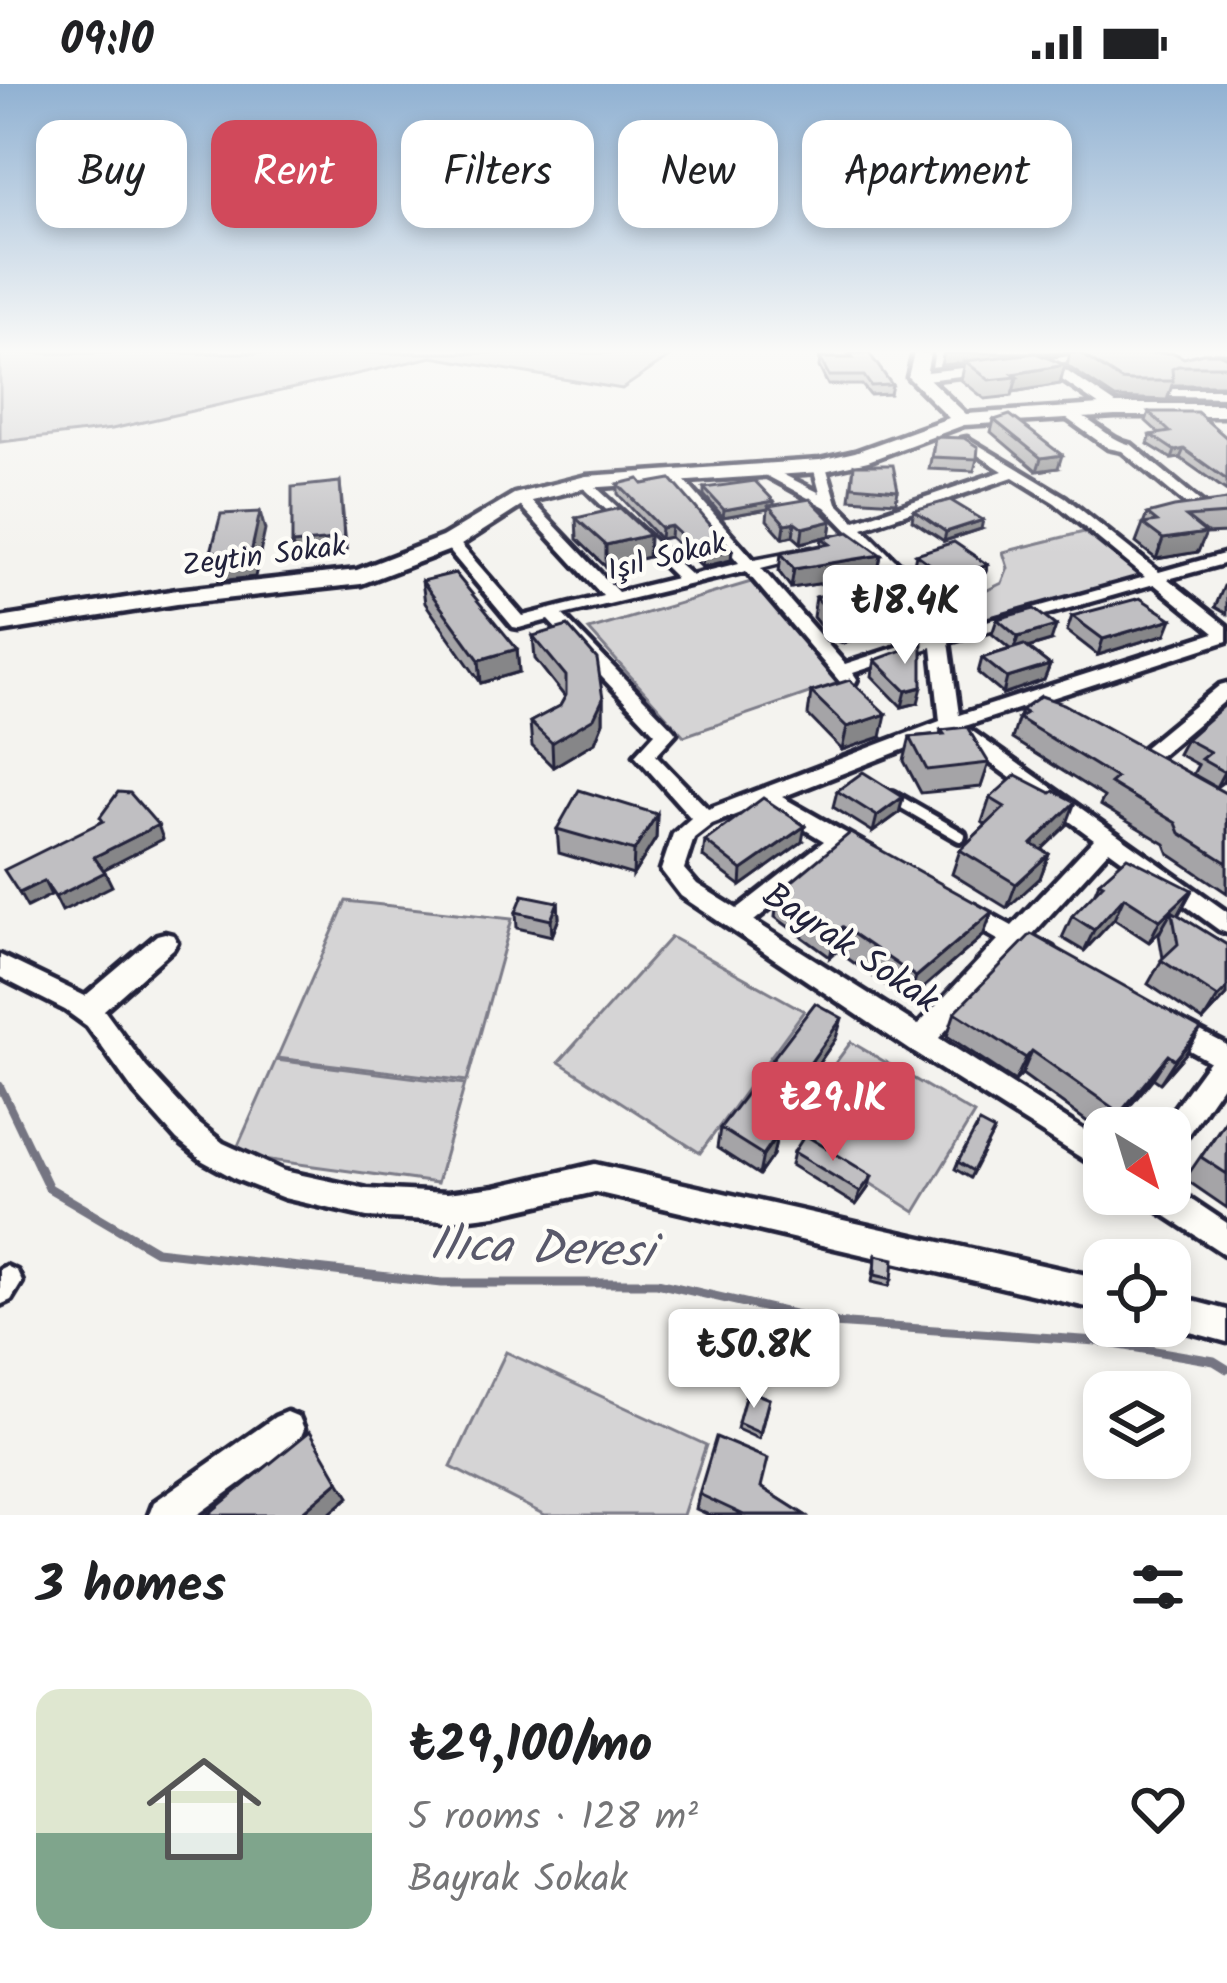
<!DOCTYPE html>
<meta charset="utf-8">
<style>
:root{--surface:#fff;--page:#f6f6f6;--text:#202124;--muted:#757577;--line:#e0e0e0;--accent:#d1495b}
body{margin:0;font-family:Kalam,sans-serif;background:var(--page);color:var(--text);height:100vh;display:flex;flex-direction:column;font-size:45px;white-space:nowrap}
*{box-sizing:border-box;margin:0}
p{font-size:39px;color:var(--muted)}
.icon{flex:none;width:66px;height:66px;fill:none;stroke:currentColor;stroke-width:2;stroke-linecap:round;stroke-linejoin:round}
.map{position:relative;height:1431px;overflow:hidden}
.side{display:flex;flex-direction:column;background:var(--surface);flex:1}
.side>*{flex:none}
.guide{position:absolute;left:36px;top:36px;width:1155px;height:108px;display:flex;gap:24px}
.needle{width:78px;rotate:142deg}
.tools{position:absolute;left:1083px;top:1023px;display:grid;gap:24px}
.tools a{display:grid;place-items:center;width:108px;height:108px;border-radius:24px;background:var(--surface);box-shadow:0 6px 18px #0003;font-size:60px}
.price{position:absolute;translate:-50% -102px;padding:0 27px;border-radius:12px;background:#fff;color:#222;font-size:39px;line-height:78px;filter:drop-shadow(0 3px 6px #0008)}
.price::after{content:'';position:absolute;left:50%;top:72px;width:36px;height:27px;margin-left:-18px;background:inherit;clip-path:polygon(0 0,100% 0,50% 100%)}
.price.active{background:var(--accent);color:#fff}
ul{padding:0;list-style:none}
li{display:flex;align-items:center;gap:36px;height:300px;padding:0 36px}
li+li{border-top:3px solid var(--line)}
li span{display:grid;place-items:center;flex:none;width:336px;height:240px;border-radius:24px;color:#555}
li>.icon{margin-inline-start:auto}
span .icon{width:144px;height:144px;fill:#fffc;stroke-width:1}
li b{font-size:51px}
h2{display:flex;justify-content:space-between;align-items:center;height:144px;padding:0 36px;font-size:51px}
.pill{padding:0 42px;border-radius:24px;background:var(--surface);box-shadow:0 6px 18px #0003;font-size:42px;line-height:108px}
.pill.active{background:var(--accent);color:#fff}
.status{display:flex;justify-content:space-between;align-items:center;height:84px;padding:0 60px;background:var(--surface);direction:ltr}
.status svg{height:33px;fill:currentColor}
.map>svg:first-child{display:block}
</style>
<div class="status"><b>09:10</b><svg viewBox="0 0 49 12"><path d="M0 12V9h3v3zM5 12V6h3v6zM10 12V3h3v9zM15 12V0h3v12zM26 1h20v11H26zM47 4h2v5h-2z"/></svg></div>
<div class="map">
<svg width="1227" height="1431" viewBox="0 0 1227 1431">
<rect width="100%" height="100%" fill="#f4f3ef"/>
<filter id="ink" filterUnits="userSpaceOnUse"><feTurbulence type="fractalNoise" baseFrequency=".00833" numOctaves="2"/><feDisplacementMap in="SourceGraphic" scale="24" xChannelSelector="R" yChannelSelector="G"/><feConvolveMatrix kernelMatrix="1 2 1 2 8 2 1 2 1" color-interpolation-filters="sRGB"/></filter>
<g filter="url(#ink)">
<g fill="#d5d4d5" stroke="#7c7b88" stroke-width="3">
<path d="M0,269H675L622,305L432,273L112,345L0,358Z"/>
<path d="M1084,448L1145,495L976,541L955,522L1002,499L1008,484L1003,468Z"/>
<path d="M751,498L838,599L684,652L589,546Z"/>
<path d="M346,817L512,835L467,997L277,974Z"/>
<path d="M671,853L804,927L700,1069L559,978Z"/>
<path d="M851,958L974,1030L915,1128L786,1045Z"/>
<path d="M276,976L465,1000L437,1099L234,1071Z"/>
<path d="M506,1268L706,1361L683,1431H545L451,1383Z"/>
</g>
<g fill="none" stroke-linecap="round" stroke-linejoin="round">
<path stroke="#757582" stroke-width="8" d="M0,1002L40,1086"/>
<path stroke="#757582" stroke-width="9" d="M39,1083L49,1104L156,1167L442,1199H657L833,1239L1097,1257L1214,1277L1227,1285"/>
<defs>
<path id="lane" d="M892,713L960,752"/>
<g id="street">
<path d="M1087,269H1121L1044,281L1059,282L1120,323V329H1110L1052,289L1037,288L1038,282L1027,284L1021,280Z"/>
<path d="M990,281L996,285L994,288L917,297L911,293L917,289Z"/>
<path d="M1173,305H1227V313L1169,312V306Z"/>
<path d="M1066,328C1090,330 1107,356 1132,361L1207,423L1227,421V429L1199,431L1122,367L1108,364L1066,334Z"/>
<path d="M967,354L1065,413L1159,488L1227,469V479L1168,495L1227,542V557L965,642L1227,828V849L1219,846L1109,766L1031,852L1053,864L1056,871L1053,878L1044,881L1017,867L939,954L1104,1059V1088L910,966L681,812L661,786L673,750L691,734L635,671L655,649L548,536L519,544L513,543L442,458L450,453L456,455L523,532L603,512L516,417V411H526L618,508L676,494L581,401L579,398L586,394L691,491L739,479L665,391L677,388L754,476L812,465V471L761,484L845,580L931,552L922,523L825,423L760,388L772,385L820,409L813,382L825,379L837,419L855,437L1003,387L962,361V355ZM1013,393L1055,419L1145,493L947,548L936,517L863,444ZM746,487L841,599H855L857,595L853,589L932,563L940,637L708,725L656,671L676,649L673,645L563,531ZM1154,500L1214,549L959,631L949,558ZM948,648L1094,755L1012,842L974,821H958L954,827L958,833L998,856L918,941L754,837L841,767L866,779L874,777L877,771L874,765L782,713ZM763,720L824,757L737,825L697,800L684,785L694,754L712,740Z"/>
<path d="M1227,599V615L1150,680H1136L1133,675L1136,670L1220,601Z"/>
<path d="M165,849L173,851L177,858L173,865L104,926L146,983L197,1038L223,1059L284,1087L367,1105L447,1109L495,1103L595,1080L1104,1195V1227L595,1108L495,1131L447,1137L367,1133L284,1114L236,1095L203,1077L177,1056L135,1009L87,942L65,926L0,893V871L85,912L157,851Z"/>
<path d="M1170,931L1227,961V994L1180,1062L1170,1066V1044H1160L1209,977L1161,950L1157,942L1161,934Z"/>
<path d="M1170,1101L1227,1139V1172L1148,1120L1143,1110H1170Z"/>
<path d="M6,1182L17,1187L22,1198L11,1216L0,1221V1185Z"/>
<path d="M1170,1211L1227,1226V1258L1168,1242Z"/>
<path d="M287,1328L299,1333L304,1345L299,1357L197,1431H149L154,1418L275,1333Z"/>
</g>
<path id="secondary" d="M914,269H930L926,292L966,330L1115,320H1227V332H1115L964,341L868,377L820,388L586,404L528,418L458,463L361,500L177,520L0,548V534L177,506L357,486L442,453L514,410L586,392L820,376L855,368L949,334L908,293Z"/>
</defs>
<use href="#lane" stroke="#22223b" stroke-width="20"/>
<use href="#street" stroke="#22223b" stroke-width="9"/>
<use href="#secondary" stroke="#22223b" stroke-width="9"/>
<use href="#lane" stroke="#fdfcf7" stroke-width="10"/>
<use href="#street" fill="#fdfcf7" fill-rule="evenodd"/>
<use href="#secondary" fill="#fdfcf7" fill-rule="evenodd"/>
</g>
<g fill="#a5a4a7" stroke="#22223b" stroke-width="3">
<path d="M849,269L892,301L890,310L870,311L862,301H828L819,283L820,274H848Z"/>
<path d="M944,269H1070L1042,272L1060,300L1013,308L1012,312L985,315L961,296L965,279L941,281Z"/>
<path d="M1070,269H1174L1184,274L1203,269H1227V301H1172L1167,316L1115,314L1067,282Z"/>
<path d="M1149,328L1227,354V407L1180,374L1172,375L1148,360L1151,351L1160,350L1146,337Z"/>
<path d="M994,336L1058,384L1037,387L991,348Z"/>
<path d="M935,353L977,375L974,387L929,385Z"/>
<path d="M854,381L898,406L896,418L850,415Z"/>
<path d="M618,400H643L732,466L731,476L702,483L670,453L660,455L618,410Z"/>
<path d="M704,404L774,421L832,437L830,452L801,459L793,452L783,454L767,436L768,425L723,433L704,411Z"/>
<path d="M1227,416V449L1205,450L1198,468L1156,475L1136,459L1147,430Z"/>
<path d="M914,426L981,445L944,457L912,436Z"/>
<path d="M576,434L649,451L648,473L606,483L577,455Z"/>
<path d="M822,454L881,471L877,491L791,504L779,488L781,469L821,461Z"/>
<path d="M916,470L988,481L985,490L947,503L914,480Z"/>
<path d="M422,497L517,565L519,588L481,599L425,519Z"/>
<path d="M1224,502H1227V530L1215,523Z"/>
<path d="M816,513L919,518L915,537L843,559L831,555L813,533Z"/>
<path d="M1072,532L1166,550L1098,571L1067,547Z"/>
<path d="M997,535L1051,557L1028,564L1050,581L1044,596L1003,610L978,589L982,574L1010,565L992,550Z"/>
<path d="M533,552L603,615V638L595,658L553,683L532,662L530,638L560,622L565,613L535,575Z"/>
<path d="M875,576L918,619L902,623L872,592Z"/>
<path d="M811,608L881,653L842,666L808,631Z"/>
<path d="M1227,619V700L1223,698L1216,703L1193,690L1198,681L1178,670L1186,655Z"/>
<path d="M1021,626L1227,710V809L1169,770L1165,760L1100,721L1104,713L1012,655Z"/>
<path d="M941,646L989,679L981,703L921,709L904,677L910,653L940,650Z"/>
<path d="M837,707L903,713L899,729L873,748L833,723Z"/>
<path d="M990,714L1066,742L1042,765L1049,770L1040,794L1007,824L952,790L960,766L986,741L982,738Z"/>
<path d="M657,730L656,754L633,791L559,769L557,745Z"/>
<path d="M705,757L802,758L741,802L703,773Z"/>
<path d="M1099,798L1192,806L1178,831L1227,861V911L1203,937L1148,900L1163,874L1159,851L1161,846L1149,858L1114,835L1084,867L1062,854L1072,832L1094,810Z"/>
<path d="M778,809L992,828L983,852L908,917L837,867L830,873L775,833Z"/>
<path d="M558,818L559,834L552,852L517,844L516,828Z"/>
<path d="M955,928L1186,969L1160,999L1153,994L1112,1044H1104V1050L1022,990L1015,997L947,952Z"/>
<path d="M836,954L772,1048L777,1051L773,1071L759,1091L717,1064L720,1044Z"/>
<path d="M1227,1034V1124L1185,1095Z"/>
<path d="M994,1047L970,1094L955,1085L958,1078Z"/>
<path d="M794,1068L868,1104L856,1121L791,1081Z"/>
<path d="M876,1171L892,1195L889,1202L872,1198Z"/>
<path d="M747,1306L769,1315L759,1355L737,1345Z"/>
<path d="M761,1403L805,1431H709L696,1425L699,1410Z"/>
</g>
<g fill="#868688" stroke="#22223b" stroke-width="3">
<path d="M944,269H1070L941,281Z"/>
<path d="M1065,281L1060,300L1013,308L1017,293L1013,290Z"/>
<path d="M1184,365L1180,374L1172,375L1175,367Z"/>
<path d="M1062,371L1058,384L1037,387L1041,374Z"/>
<path d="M340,398L347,472L296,478L292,460Z"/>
<path d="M774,417V424L769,422L768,425L723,433L724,426Z"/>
<path d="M260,428L265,446L255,493L219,497L214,478Z"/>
<path d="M983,436L981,445L944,457L946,448Z"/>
<path d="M832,437L830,452L801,459L803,444Z"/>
<path d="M795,438L793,452L783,454L785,440Z"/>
<path d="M671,442L670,453L660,455L661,444Z"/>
<path d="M1206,449L1198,468L1156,475L1163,455Z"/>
<path d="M649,451L648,473L606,483V461Z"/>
<path d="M732,466L731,476L702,483L703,472Z"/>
<path d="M881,471L877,491L791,504L794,485Z"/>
<path d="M988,481L985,490L947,503L949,494Z"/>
<path d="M919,518L915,537L843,559L847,540Z"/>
<path d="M1172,535L1166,550L1098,571L1103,555Z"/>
<path d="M1056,542L1051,557L1013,568L1018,553Z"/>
<path d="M517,565L519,588L481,599L479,576Z"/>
<path d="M1050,581L1044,596L1003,610L1007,594Z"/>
<path d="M922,603L918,619L902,623L906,607Z"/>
<path d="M603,615V638L595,658L553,683L552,659Z"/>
<path d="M886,630L881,653L842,666L847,643Z"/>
<path d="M1227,686L1223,698L1216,703L1224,688Z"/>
<path d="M903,713L899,729L873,748L877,732Z"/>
<path d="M1075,718L1066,742L1023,784L1032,760Z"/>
<path d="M657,730L656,754L633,791L634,767Z"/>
<path d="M158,741L163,755L101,787L94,773Z"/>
<path d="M805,742L802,758L741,802L742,786Z"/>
<path d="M1049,770L1040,794L1007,824L1016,800Z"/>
<path d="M105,788L112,802L62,827L55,813Z"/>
<path d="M44,797L51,811L27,823L19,809Z"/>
<path d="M1192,806L1180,828L1173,835L1172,827L1161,846L1149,858L1160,836Z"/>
<path d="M1124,813L1114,835L1084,867L1094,846Z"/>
<path d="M558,818L559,834L552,852L551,836Z"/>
<path d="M992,828L983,852L908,917L916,893Z"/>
<path d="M843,843L837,867L830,873L836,849Z"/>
<path d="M1227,904V911L1203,937L1218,913Z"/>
<path d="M842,934L836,954L770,1050L768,1045L774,1030Z"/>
<path d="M1201,945L1186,969L1160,999L1175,976Z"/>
<path d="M1032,967L1022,990L1015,997L1026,974Z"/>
<path d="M1168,971L1153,994L1111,1044L1120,1029Z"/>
<path d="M777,1051L773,1071L759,1091L763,1071Z"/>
<path d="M872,1092L868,1104L856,1121L860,1108Z"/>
<path d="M339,1397L349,1413L328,1431H299Z"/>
</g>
<g fill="#c0bfc2" stroke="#22223b" stroke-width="3">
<path d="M850,269H869L892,301L871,302L864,292H829L820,274H853Z"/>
<path d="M1036,269L1065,281L1013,290L1017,293L989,296L965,277Z"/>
<path d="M1080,269H1174L1184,274L1203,269H1218L1227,273V282H1178L1172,285L1173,297H1131L1121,296Z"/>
<path d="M1149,328H1197L1227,354V396L1184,365L1175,367L1151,351L1170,348Z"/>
<path d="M1010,331L1062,371L1041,374L994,336Z"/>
<path d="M935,353L964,354L978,363L977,375L932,373Z"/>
<path d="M854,381H893L898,406L852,402Z"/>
<path d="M639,395L643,400L671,395L732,466L703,472L671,442L661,444L618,400Z"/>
<path d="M755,397L774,417L724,426L704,404Z"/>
<path d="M340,398L344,455L292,460V403Z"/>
<path d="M810,415L832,437L803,444L795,438L785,440L769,422Z"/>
<path d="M950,416L983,436L946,448L914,426Z"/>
<path d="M1227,416V430L1186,433L1206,449L1163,455L1143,440L1157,438L1147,430L1174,423Z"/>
<path d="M620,424L649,451L606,461L576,434Z"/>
<path d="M260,428L250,474L214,478L216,468H211L221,430Z"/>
<path d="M849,448L881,471L794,485L781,469L830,460L822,454Z"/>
<path d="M954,458L988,481L949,494L916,470Z"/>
<path d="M455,489L517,565L479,576L422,497Z"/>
<path d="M888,492L919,518L847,540L835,535L816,513Z"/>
<path d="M1140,514L1172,535L1103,555L1072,532Z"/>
<path d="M1034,525L1056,542L1018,553L997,535Z"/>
<path d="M568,542L597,575L603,615L594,634L552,659L530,638L560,622L566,611V592L533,552Z"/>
<path d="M922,559V603L906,607L875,576Z"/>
<path d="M1024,561L1050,581L1007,594L982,574Z"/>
<path d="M850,596L886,630L847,643L811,608Z"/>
<path d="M1041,612L1064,620L1227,710V779L1180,749L1176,739L1110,699L1116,694L1018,634L1026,629L1021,626Z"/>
<path d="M1227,619V686L1224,688L1201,675L1210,668L1186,655Z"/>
<path d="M967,643L989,679L927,686L910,653L944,650L941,646Z"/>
<path d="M863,688L903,713L877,732L837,707Z"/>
<path d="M1016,691L1051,709L1054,707L1075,718L1032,760L1049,770L1016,800L960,766L1005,723L990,714Z"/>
<path d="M579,706L657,730L634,767L557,745Z"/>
<path d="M118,708L130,709L158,741L94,773L105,788L55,813L44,797L19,809L4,786L103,737L100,733Z"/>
<path d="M763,714L805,742L742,786L705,757Z"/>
<path d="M850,749L992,828L916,893L843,843L836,849L778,809Z"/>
<path d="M1127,773L1192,806L1160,836L1124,813L1094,846L1072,832L1103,800L1099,798Z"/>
<path d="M523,811L558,818L551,836L516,828Z"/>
<path d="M1172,827L1227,861V904L1218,913L1161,876L1178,860Z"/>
<path d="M1031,850L1201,945L1175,976L1168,971L1120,1029L1032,967L1026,974L955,928Z"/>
<path d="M815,919L842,934L774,1030L768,1045L777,1051L763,1071L720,1044Z"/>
<path d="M1227,1035V1090L1201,1073Z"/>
<path d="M979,1039L994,1047L973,1087L958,1078Z"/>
<path d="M805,1051L872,1092L860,1108L794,1068Z"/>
<path d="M876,1171L894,1175L892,1195L875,1191Z"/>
<path d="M747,1306L769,1315L760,1349L738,1339Z"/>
<path d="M310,1347L339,1397L299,1431H207Z"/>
<path d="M716,1353L768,1375L761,1403L805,1431H744L699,1410Z"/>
</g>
</g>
<linearGradient id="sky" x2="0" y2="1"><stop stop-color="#90b1d2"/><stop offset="0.57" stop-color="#fafaf8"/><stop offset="1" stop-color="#fafaf8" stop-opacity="0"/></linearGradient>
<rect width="1227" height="469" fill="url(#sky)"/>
<g text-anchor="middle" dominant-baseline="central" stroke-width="9" stroke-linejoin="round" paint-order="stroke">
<g font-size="30" fill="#22223b" stroke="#fdfcf7">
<text transform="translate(264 473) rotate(-7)">Zeytin Sokak</text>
<text transform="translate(667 474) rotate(-14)">Işıl Sokak</text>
</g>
<g font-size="36" fill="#22223b" stroke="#fdfcf7">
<text transform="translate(850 865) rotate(34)">Bayrak Sokak</text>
</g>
<g font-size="48" font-style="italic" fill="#59596b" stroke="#fdfcf7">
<text transform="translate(541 1166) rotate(2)">Ilıca Deresi</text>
</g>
</g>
</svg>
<div class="tools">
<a><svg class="needle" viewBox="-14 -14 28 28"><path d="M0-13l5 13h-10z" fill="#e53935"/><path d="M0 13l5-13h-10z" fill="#757577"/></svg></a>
<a><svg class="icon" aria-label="locate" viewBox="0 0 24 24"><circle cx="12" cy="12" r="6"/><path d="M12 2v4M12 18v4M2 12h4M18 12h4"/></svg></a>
<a><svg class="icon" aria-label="layers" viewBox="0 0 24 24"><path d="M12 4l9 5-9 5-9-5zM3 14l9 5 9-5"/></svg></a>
</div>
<b class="price" style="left:905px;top:583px">₺18.4K</b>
<b class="price active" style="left:833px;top:1080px">₺29.1K</b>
<b class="price" style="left:754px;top:1327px">₺50.8K</b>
<div class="guide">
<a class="pill">Buy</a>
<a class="pill active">Rent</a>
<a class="pill">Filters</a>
<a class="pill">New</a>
<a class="pill">Apartment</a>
</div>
</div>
<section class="side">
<h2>3 homes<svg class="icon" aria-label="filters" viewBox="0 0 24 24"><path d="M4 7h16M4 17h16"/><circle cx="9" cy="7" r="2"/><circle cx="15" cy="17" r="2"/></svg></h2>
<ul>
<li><span style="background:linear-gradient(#dfe7d0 60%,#7fa58c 0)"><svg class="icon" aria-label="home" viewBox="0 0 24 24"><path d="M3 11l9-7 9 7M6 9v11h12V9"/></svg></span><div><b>₺29,100/mo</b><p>5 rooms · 128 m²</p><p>Bayrak Sokak</p></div><svg class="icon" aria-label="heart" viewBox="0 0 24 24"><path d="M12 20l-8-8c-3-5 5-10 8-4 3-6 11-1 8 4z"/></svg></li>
</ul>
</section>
